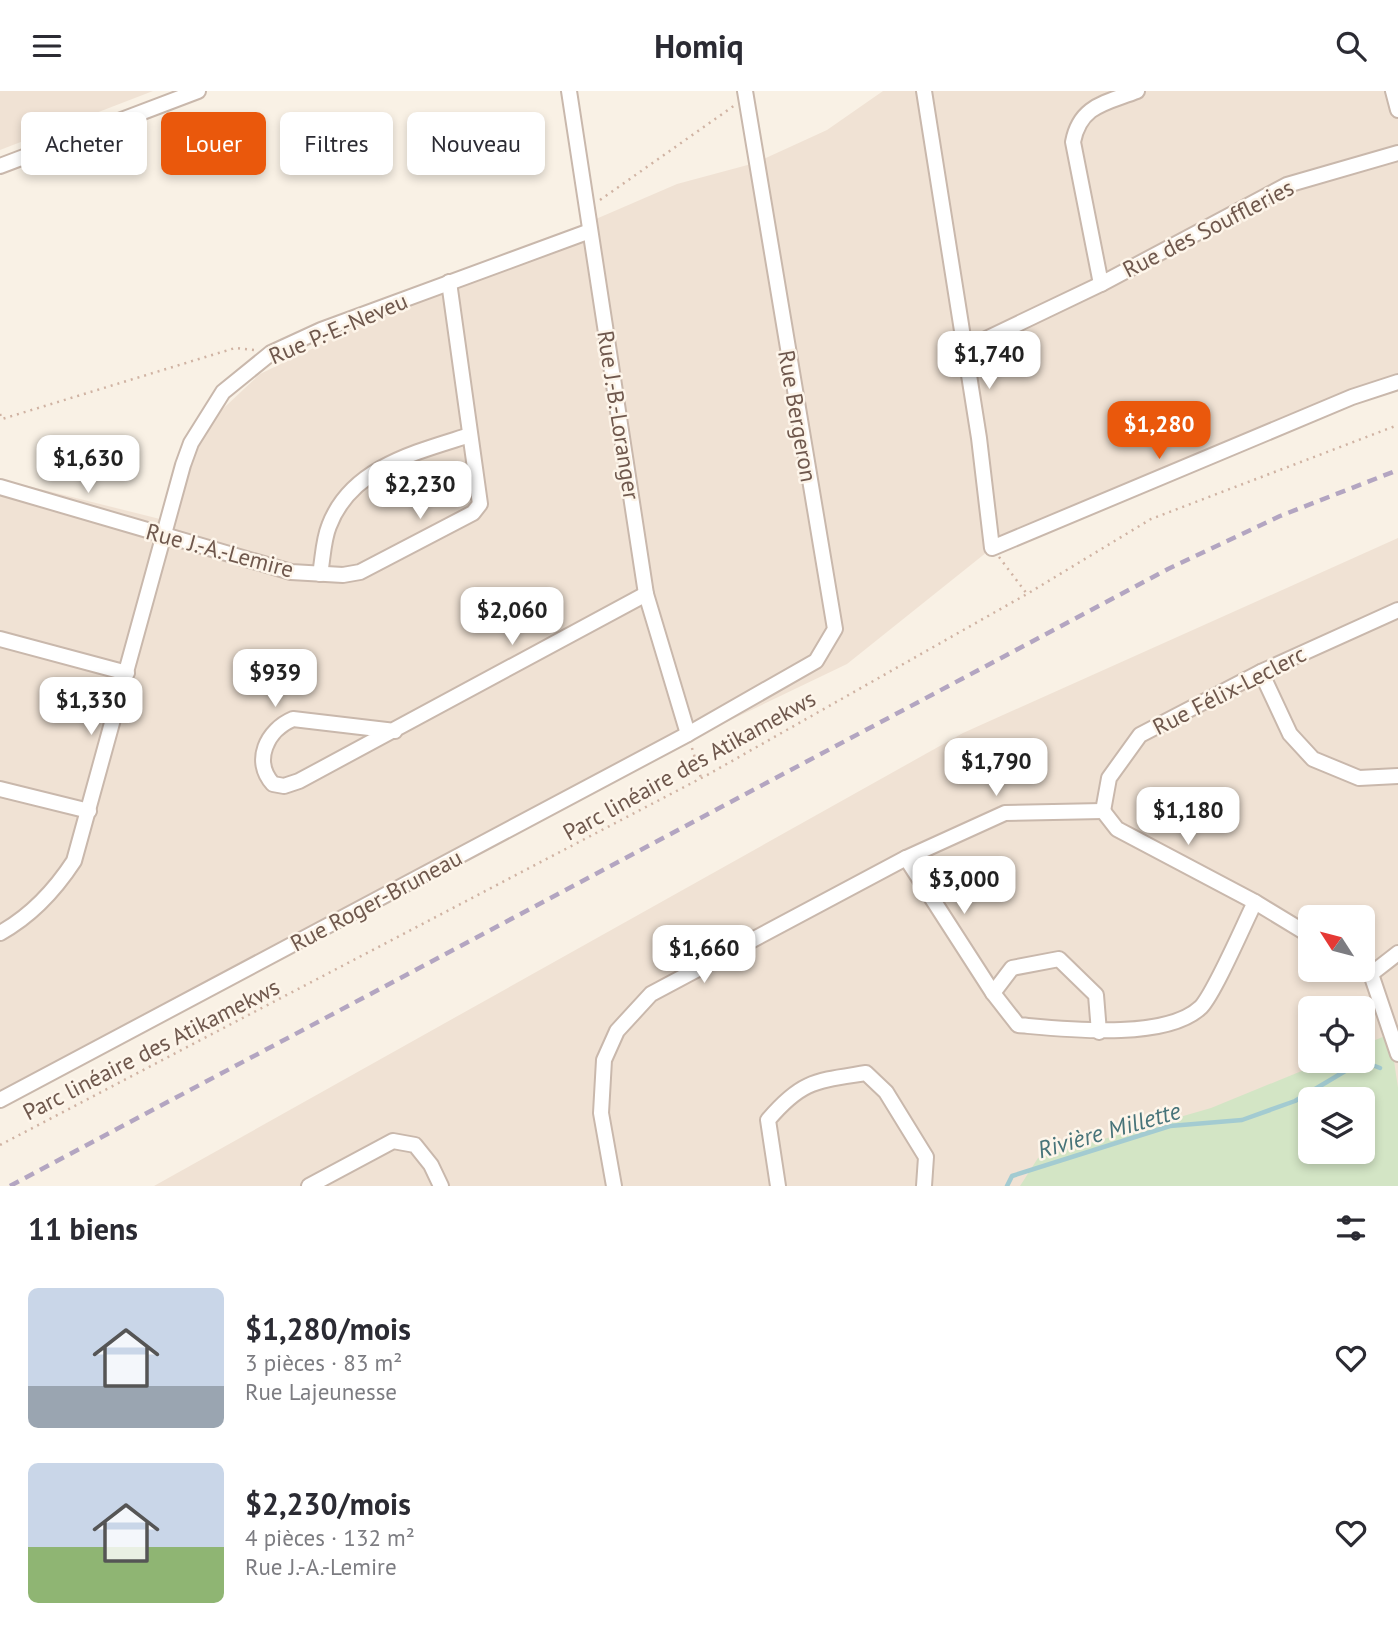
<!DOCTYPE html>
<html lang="fr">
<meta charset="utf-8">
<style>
:root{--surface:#fff;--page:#f2f2f3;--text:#2b2b33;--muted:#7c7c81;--accent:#ea580c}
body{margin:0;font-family:"PT Sans",sans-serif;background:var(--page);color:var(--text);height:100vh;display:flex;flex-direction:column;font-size:26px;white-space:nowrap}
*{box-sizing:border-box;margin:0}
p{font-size:23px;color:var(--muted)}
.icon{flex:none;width:38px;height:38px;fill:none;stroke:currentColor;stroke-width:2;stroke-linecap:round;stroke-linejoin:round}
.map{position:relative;height:1095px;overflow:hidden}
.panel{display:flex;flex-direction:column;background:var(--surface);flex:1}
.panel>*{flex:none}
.top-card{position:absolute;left:21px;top:21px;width:700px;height:63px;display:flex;gap:14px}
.needle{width:46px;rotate:306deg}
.controls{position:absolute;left:1298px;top:814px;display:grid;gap:14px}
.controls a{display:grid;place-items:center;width:77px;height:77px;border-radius:10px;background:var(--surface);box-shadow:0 4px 10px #0003;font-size:35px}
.price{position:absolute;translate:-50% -60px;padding:0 16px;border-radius:14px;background:#fff;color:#222;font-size:23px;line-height:46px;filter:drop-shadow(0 2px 4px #0008)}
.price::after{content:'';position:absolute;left:50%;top:42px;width:21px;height:16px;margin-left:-10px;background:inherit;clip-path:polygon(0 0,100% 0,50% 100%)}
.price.active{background:var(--accent);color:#fff}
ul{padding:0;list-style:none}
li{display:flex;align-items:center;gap:21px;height:175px;padding:0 28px}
li span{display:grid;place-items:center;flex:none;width:196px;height:140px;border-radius:10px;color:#555}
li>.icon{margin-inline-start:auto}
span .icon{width:84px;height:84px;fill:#fffc;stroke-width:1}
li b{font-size:30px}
h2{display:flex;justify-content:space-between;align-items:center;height:84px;padding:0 28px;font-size:30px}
.tag{padding:0 24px;border-radius:10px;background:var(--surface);box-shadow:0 4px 10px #0003;font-size:24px;line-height:63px}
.tag.active{background:var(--accent);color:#fff}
header{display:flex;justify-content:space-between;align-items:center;height:91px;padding:0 28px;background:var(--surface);font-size:32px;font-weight:800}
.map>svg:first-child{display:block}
</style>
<header><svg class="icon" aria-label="menu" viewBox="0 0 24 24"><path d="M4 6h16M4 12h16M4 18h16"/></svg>Homiq<svg class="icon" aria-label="search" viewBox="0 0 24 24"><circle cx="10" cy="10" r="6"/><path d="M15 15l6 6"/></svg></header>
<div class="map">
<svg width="1398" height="1095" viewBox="0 0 1398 1095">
<rect width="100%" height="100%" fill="#f9f1e5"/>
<g fill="#f0e2d4" fill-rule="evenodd">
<path d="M0,0H153L0,59Z"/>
<path d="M883,0H1398V290L992,457L847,573L718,635L0,1015V388L172,431L197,342L260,283L450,191L677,93L755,72L827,39Z"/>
<path d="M1398,447V1095H154L963,642ZM1311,826H1363V878H1311ZM1311,917H1363V970H1311ZM1311,1008H1363V1060H1311Z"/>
</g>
<path fill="#d3e5c5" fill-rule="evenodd" d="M1390,943L1398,997V1095H1020L1038,1067L1211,1017L1326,970H1363V954ZM1311,1008H1363V1060H1311Z"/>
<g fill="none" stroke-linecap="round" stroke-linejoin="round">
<path stroke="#a3cbd1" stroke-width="4.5" d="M1007,1095L1012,1085L1170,1035L1242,1029L1295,1010L1362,970L1380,977"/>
<defs>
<g id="minor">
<path d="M569,0L646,503L688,643"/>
<path d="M924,0L979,347L992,457L1352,306L1398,291"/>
<path d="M1393,0L1398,19"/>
<path d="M0,75L198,0"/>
<path d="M1101,193L1073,51C1080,14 1106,12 1137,0"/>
<path d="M965,258L1101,193L1287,94L1398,62"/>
<path d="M0,396L291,481L343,484L360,481L473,422L480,413L449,191"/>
<path d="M320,483C323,467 323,450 329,435C351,376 417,361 470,344"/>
<path d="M0,548L127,582"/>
<path d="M1261,581L1290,643L1313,668L1359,687L1398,685"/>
<path d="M395,640L293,628C267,639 252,670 273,693L284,695L299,690L646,503"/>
<path d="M0,698L89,720"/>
<path d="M1103,720L1109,687L1140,644L1261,581L1398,519"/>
<path d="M1103,720L1117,738L1255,811L1311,845"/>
<path d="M906,767L993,902L1018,934C1064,938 1166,950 1201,916C1215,901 1244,833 1255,811"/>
<path d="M0,842C31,825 55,799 74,770L183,374L191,352L223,301L271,262L321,239L590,140"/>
<path d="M1363,878L1371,883L1398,963"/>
<path d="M1371,883L1398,862"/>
<path d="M993,902L1012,877L1059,868L1096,904L1099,941"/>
<path d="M0,1009L688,643L816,570L835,538L745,0"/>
<path d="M309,1095L393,1050L415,1054L431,1074L441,1095"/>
<path d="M614,1095L601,1022L604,969L617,940L651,903L906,767L1005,722L1103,720"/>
<path d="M778,1095L768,1029C802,989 816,990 866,982L886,1001L926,1066L924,1095"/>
</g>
</defs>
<use href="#minor" stroke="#c9b8ac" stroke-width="18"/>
<g stroke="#d0b3a3" stroke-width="2.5" stroke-dasharray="2 5" stroke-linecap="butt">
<path d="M600,109L735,14"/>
<path d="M0,323L2,328L235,257L254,259"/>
<path d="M999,466L1027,503"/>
<path d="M692,657L701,687"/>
<path d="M0,1054L709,683L1027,503L1151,428L1398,334"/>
</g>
<use href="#minor" stroke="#fff" stroke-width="14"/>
<path stroke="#b3a5c1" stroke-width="4.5" stroke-dasharray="10 7" stroke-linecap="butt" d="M10,1095L1168,478L1280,425L1398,379"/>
</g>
<g text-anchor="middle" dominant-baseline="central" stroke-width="5" stroke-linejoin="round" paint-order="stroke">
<g font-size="23" fill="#6f584d" stroke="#fdf5ea">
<text transform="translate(1208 137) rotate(-27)">Rue des Souffleries</text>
<text transform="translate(338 237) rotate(-23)">Rue P.-E.-Neveu</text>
<text transform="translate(619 324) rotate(81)">Rue J.-B.-Loranger</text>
<text transform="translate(798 325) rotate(80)">Rue Bergeron</text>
<text transform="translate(220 459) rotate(15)">Rue J.-A.-Lemire</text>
<text transform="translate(1229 599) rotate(-27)">Rue Félix-Leclerc</text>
<text transform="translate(689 674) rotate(-29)">Parc linéaire des Atikamekws</text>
<text transform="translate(376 809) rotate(-28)">Rue Roger-Bruneau</text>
<text transform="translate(151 958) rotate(-27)">Parc linéaire des Atikamekws</text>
</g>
<g font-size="24" font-style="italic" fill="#477379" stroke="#fdf5ea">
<text transform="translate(1109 1039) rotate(-16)">Rivière Millette</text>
</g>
</g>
</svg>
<div class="controls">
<a><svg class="needle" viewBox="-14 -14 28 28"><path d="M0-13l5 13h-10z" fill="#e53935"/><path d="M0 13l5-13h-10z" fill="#7c7c81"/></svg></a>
<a><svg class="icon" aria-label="locate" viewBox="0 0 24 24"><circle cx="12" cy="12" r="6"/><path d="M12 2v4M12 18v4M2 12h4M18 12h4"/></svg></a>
<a><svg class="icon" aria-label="layers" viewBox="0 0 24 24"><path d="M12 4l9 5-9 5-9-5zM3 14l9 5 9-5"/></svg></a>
</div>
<b class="price" style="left:989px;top:300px">$1,740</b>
<b class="price active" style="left:1159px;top:370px">$1,280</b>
<b class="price" style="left:88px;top:404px">$1,630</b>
<b class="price" style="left:420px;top:430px">$2,230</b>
<b class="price" style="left:512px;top:556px">$2,060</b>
<b class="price" style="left:275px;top:618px">$939</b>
<b class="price" style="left:91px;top:646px">$1,330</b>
<b class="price" style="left:996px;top:707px">$1,790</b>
<b class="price" style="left:1188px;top:756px">$1,180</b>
<b class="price" style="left:964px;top:825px">$3,000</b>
<b class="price" style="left:704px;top:894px">$1,660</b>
<div class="top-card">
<a class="tag">Acheter</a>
<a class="tag active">Louer</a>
<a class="tag">Filtres</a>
<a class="tag">Nouveau</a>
</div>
</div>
<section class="panel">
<h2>11 biens<svg class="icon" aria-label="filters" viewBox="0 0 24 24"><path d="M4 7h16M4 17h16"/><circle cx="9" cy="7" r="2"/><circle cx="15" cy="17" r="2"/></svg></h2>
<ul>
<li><span style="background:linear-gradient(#c9d6e8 70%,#9aa5b1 0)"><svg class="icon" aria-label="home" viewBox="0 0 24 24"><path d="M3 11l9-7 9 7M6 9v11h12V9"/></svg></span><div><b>$1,280/mois</b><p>3 pièces · 83 m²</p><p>Rue Lajeunesse</p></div><svg class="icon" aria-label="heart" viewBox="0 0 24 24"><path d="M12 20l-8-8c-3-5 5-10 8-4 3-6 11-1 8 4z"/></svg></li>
<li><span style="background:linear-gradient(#c9d6e8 60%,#8fb573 0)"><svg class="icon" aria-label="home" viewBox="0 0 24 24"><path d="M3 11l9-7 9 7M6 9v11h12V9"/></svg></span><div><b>$2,230/mois</b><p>4 pièces · 132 m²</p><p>Rue J.-A.-Lemire</p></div><svg class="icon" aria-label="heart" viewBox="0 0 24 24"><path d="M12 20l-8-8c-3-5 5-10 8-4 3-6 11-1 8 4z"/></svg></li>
</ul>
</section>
